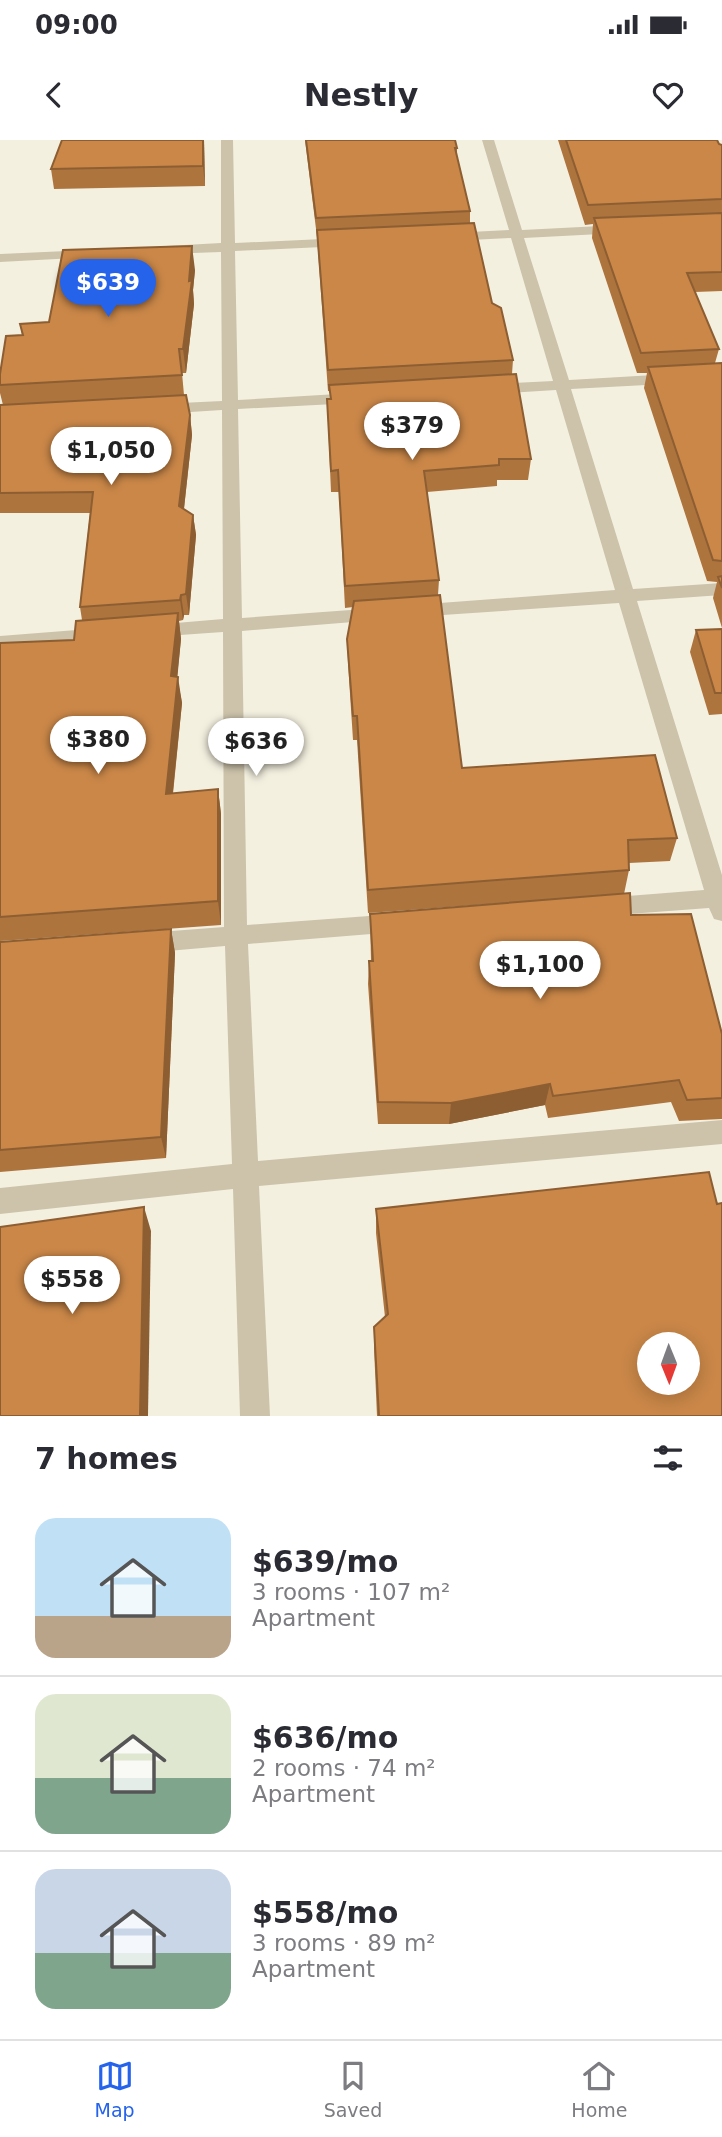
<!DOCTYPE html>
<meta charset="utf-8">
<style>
:root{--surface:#fff;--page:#f7f7f7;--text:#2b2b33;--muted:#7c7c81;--line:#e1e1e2;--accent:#2563eb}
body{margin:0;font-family:"DejaVu Sans",sans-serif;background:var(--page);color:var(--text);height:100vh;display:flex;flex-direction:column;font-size:26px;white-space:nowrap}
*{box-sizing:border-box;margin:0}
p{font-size:23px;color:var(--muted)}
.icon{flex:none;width:38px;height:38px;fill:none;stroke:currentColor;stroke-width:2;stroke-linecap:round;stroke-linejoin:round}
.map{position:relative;height:1276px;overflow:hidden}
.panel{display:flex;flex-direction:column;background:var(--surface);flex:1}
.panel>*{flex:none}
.needle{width:46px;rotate:179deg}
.buttons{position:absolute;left:637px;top:1192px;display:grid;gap:14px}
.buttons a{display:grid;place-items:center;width:63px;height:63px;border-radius:50%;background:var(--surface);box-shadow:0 4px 18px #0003;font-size:35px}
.price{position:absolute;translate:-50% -60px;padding:0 16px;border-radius:24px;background:#fff;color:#222;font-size:23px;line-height:46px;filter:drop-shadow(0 2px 4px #0008)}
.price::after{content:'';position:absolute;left:50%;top:42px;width:21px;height:16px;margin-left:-10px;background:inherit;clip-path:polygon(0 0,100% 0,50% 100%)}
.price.active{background:var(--accent);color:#fff}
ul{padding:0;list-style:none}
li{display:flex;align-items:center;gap:21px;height:175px;padding:0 35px}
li+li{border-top:2px solid var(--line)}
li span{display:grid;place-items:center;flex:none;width:196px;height:140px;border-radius:21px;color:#555}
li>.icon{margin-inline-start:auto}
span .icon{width:84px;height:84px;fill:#fffc;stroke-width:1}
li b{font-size:30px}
h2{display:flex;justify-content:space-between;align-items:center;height:84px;padding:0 35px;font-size:30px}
.status{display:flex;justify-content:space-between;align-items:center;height:49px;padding:0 35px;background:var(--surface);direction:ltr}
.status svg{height:19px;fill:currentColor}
header{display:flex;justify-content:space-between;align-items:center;height:91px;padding:0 35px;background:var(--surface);font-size:32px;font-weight:700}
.dock{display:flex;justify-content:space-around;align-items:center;height:98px;border-top:2px solid var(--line);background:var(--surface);font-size:19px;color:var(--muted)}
.dock a{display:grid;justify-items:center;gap:4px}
.dock .active{color:var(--accent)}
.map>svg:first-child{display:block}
</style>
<div class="status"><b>09:00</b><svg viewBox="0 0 49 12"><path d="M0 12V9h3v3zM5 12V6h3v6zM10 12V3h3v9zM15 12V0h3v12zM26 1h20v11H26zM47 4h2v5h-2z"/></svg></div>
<header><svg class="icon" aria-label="back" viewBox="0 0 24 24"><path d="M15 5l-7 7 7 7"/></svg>Nestly<svg class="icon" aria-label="heart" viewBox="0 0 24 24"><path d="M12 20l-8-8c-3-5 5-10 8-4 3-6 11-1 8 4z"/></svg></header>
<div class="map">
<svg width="722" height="1276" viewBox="0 0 722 1276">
<rect width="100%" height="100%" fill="#f4f0e0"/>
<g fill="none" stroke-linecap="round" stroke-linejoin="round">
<g fill="#cdc3ab" fill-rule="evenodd">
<path d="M221,0H233L235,103L344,98L351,102L344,106L235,111L238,260L354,253L362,258L354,263L238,269L242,478L378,468L387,474L378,480L242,491L247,785L396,774L404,776L407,783L404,790L396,792L248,804L258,1021L722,980V1004L259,1046L270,1276H240L233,1049L0,1074V1048L232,1024L225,806L145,813L137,810L133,803L137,796L145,793L224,787L223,492L152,497L143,491L152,485L223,479L222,270L159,274L151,269L159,264L222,261L221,112L166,114L159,110L166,106L221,103Z"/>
<path d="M482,0H494L522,90L620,85L627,89L620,93L524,98L569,240L722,231V241L571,249L633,449L722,443V455L637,461L722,735V781L714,779L709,768L602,776L594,774L591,767L594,760L602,758L704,750L619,463L413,477L404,471L413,465L615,450L556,250L491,254L483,249L491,244L553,241L511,98L450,101L443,97L450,93L509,90Z"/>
<path d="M89,110L94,111V117L0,122V114Z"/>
<path d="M102,488L112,495L109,500L0,510V496Z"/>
</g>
</g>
<g fill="#ae743e">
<path d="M204,0L205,46L54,49L51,29Z"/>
<path d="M305,0H455L457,8V16L470,71V83L492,163L513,220L512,234L531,319L528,340H497V346L427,352L439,440L438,455L462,628L677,698L670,721L629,723V730L624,754L368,773L357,600H353L348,523L347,499L353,467L345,468L339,352H331L327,259H330V251H328L317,97Z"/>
<path d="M558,0H717L719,4L722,5V151L695,152L719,209L715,223H722V488L713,458L717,442L707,441L644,248L647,233H637L592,98L593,84L585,85Z"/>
<path d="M195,130L193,150L194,164L186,233H182L184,255L190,275L192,295L184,369L193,375L196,395L189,475H184L183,480L179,481L181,499L177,537L182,563L173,654L218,649L221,674V785L0,801V503L74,500L82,480L80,467L90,373H0V265H3L0,253V234L22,195L20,184L49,182Z"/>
<path d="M722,489V574L709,575L690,512L696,490Z"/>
<path d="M370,774L631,775L722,894V979L679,981L671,962L548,978L545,965L449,984H378L368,844L369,821H371Z"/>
<path d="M171,789L175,813L166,1018L0,1032V802Z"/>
<path d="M376,1069L722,1276H377L374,1208V1187L385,1177L376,1093Z"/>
</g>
<g fill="#8d5e32">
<path d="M203,0H204L205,46L203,26Z"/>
<path d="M192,106L195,130L193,150L194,164L186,233L183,209Z"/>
<path d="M190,275L192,295L182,386L179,366Z"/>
<path d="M193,375L196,395L189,475L186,454Z"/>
<path d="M181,455L184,475L183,480L180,460Z"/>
<path d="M178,473L181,499L175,562L171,536Z"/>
<path d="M178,537L182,563L170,679L166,654Z"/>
<path d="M218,649L221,674V785L218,761Z"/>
<path d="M171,789L175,813L166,1018L161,997Z"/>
<path d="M550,944L545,965L449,984L451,963Z"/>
<path d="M144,1067L151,1091L148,1276H140Z"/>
</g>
<g fill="#ca8748" stroke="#8d5e32" stroke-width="2" fill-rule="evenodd">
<path d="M62,0H203V26L51,29Z"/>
<path d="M306,0H455L457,8H455L470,71L316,78Z"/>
<path d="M566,0H717L719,4L722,5V59L588,65Z"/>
<path d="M722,73V132L687,133L719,209L641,213L594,78Z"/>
<path d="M474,83L492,163L501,168L513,220L328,230L317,90Z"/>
<path d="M192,106L189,141L192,140L183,209H179L182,235L0,245V234L6,196L23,195L20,184L49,182L63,110Z"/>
<path d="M722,223V421L713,420L648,227Z"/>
<path d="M516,234L531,319H499V325L424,331L439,440L345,446L338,330L331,331L327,259H331L329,245Z"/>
<path d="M186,255L190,275L179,366L193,375L186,454L181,455L180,460L80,467L93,352L0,353V265Z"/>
<path d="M722,436V448L718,437Z"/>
<path d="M440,455L462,628L655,615L677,698L628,700L629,730L368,750L357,576H353L347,499L354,461Z"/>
<path d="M178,473L171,536L178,537L166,654L218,649V761L0,777V503L74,500L76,481Z"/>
<path d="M722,489V553H715L696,490Z"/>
<path d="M630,753L631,775L691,774L722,894V958L687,960L679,940L553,956L550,944L451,963L378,962L369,821H373L370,774Z"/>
<path d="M171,789L161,997L0,1010V802Z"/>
<path d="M709,1032L717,1064L722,1063V1276H379L374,1187L388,1174L376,1069ZM649,1204H688V1242H649Z"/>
<path d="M144,1067L140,1276H0V1087Z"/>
</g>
</svg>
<div class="buttons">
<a><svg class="needle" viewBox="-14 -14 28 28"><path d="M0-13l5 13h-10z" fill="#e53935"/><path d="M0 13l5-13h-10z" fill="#7c7c81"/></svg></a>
</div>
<b class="price active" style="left:108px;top:179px">$639</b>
<b class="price" style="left:412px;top:322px">$379</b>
<b class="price" style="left:111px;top:347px">$1,050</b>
<b class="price" style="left:98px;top:636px">$380</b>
<b class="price" style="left:256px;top:638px">$636</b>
<b class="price" style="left:540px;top:861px">$1,100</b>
<b class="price" style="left:72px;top:1176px">$558</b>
</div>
<section class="panel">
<h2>7 homes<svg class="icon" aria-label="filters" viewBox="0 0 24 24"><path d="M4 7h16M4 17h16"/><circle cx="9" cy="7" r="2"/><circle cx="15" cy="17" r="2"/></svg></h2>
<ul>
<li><span style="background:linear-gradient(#bfe0f5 70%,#b9a48a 0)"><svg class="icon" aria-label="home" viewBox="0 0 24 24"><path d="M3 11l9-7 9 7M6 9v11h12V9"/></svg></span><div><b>$639/mo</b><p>3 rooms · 107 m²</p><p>Apartment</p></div></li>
<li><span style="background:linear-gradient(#dfe7d0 60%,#7fa58c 0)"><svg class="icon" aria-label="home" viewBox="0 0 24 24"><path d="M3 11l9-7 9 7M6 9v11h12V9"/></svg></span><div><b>$636/mo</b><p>2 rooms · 74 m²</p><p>Apartment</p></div></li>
<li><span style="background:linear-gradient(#c9d6e8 60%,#7fa58c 0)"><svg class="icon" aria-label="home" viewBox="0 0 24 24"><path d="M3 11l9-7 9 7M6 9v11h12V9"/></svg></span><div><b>$558/mo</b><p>3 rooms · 89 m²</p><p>Apartment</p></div></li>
</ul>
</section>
<nav class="dock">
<a class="active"><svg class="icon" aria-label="map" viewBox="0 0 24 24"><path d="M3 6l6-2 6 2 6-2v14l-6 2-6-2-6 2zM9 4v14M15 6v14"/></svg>Map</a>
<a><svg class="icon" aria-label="saved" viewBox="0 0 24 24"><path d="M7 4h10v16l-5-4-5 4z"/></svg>Saved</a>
<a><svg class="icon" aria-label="home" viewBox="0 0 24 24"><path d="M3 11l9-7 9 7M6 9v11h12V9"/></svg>Home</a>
</nav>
